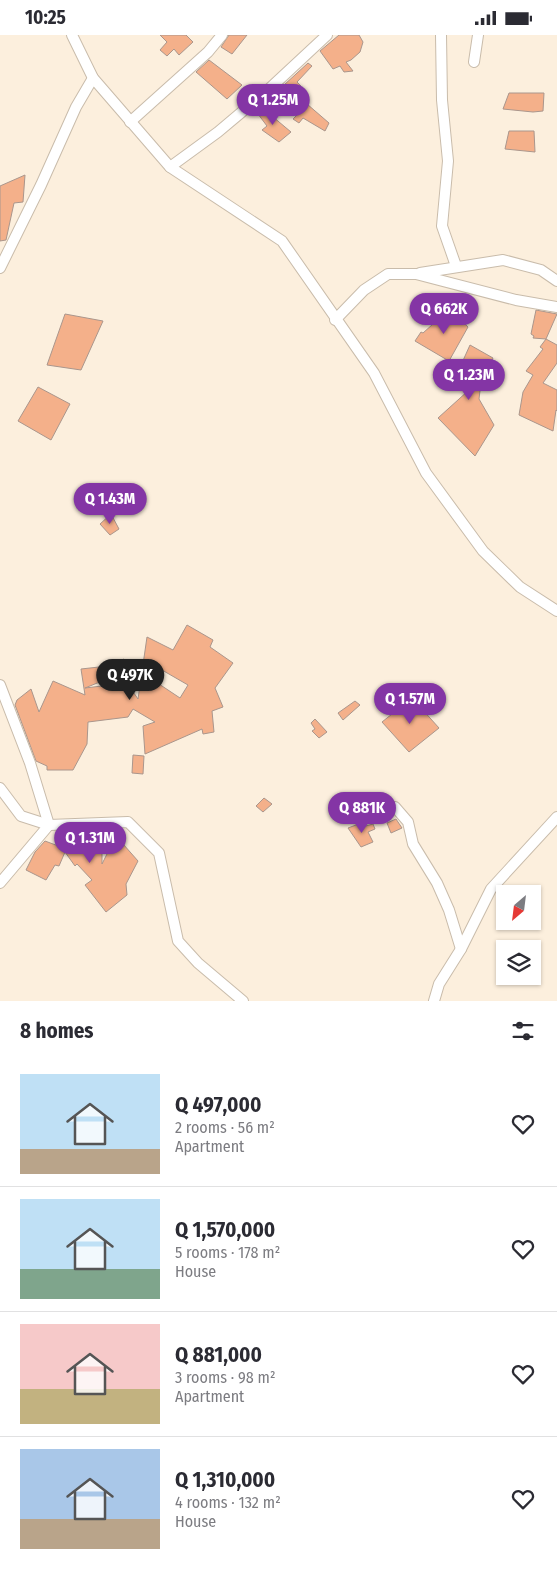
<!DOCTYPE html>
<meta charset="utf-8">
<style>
:root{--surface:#fff;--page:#f2f2f3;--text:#2b2b33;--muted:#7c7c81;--line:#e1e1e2;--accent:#8435a5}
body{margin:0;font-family:"Fira Sans Condensed",sans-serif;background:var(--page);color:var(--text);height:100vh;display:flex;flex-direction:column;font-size:19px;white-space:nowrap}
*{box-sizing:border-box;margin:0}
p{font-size:16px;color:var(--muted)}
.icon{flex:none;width:28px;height:28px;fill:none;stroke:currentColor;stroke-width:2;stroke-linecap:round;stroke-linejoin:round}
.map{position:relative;height:966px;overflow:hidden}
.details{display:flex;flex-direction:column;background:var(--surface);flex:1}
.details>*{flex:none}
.needle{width:32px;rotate:208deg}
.fabs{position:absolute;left:496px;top:850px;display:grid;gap:10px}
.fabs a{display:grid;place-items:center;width:45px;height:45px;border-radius:0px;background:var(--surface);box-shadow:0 1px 4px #0004;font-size:25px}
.price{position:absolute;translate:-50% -42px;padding:0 11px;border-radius:18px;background:var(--accent);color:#fff;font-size:16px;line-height:32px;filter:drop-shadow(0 1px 2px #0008)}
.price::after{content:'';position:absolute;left:50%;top:30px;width:15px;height:11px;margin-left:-8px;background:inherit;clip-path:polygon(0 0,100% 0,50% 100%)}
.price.on{background:#222;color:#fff}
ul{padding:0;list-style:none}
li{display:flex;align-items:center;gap:15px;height:125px;padding:0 20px}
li+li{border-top:1px solid var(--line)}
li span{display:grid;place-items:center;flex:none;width:140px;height:100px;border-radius:0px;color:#555}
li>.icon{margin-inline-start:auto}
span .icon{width:60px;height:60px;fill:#fffc;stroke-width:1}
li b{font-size:21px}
h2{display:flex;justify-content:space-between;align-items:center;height:60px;padding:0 20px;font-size:21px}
.status{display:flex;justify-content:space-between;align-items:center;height:35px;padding:0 25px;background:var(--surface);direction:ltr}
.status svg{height:14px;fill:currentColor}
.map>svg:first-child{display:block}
</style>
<div class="status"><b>10:25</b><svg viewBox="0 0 49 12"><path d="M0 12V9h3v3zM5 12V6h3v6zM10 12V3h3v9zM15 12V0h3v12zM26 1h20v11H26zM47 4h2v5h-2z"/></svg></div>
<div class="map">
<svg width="557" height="966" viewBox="0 0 557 966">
<rect width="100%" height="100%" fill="#fcefdd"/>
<g fill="#f4b08a" stroke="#aa968c" fill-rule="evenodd">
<path d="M160,0H186L193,7L179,20L174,14L167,21L160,15L167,7Z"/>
<path d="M229,0H247L232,19L221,12Z"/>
<path d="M339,0H359L363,7L360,17L351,25L346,27L353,36L344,37L340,31L333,34L320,16Z"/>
<path d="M209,25L242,50L227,64L196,37Z"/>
<path d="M308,28L312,31L297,47L301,51L294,57L284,50Z"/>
<path d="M509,58H544L543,76L533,77L503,74Z"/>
<path d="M297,65L304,72L307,69L329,88L325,96L303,83L299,88L293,84L298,79L291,72Z"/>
<path d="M260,71L291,97L279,107L262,95L267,91L255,75Z"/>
<path d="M509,96H534L535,117L505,114Z"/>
<path d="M25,140L23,167L14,168L6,205L0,206V151Z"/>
<path d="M449,274L468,292L449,326L415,306L421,297L423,298L433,289Z"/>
<path d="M536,275L557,279L546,304L533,303L534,301L531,299Z"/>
<path d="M65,279L103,286L81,335L47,330Z"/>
<path d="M546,304L557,310V328L543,348L557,355V376L556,375L553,396L519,380L523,357L533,340L526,336L543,314L540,312Z"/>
<path d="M470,310L493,323L492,325L494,327L487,341L482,339L479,364L494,390L475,421L438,383L469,355L446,345L450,324L461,330Z"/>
<path d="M38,352L70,369L51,405L18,386Z"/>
<path d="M111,479L119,494L110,500L100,489Z"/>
<path d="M187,590L213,605L210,612L233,628L215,653L223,672L212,676L214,697L203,699L202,694L145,719L143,691L155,687L133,674L128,682L88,687L87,709L73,735H47V731L36,726L15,670L17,665L31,654L39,677L53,646L85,660L81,634L99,632L103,634L124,624L129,635L85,653L127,648L138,664L147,602L173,615ZM162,635L188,650L180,663L156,647Z"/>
<path d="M412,663L439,693L409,717L382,687Z"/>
<path d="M355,666L360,670L343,685L338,678Z"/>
<path d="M315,684L327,697L319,703L312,696L315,694L311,688Z"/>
<path d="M133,720L144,721L143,739L132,738Z"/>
<path d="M264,763L272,769L263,777L256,771Z"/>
<path d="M396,784L402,793L391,798L387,788Z"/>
<path d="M364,787L366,791L373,789L375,794L368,797L373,807L361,812L348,793Z"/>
<path d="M102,795V829L116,801L138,826L126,849L127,860L106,877L85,850L92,845L77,829L75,831L65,817L59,831L55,830L46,845L26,835L35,817L45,806L69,815L68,796Z"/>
</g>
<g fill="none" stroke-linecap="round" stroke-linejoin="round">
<defs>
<g id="minor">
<path d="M72,0L93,43L170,132L282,206L374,338L426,438L483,516L520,552L557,576"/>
<path d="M441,0L442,65L448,126L442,191L456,231"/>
<path d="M474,27L478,0"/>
<path d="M130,87L208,17L222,0"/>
<path d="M170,132L218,97L268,55L327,0"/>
<path d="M0,233L41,150L76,72L93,43"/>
<path d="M420,238L503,225L541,235L557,246"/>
<path d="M335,285L364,255L388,239H416L516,265L557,272"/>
<path d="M0,650L30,728L49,790L0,848"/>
<path d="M0,753L21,781L49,790L128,787L159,818L178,906L198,928L243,966"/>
<path d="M385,776L395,772L408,787L413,809L437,848L449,875L461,914"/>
<path d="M434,966L439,949L461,914L491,854L557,782"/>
</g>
</defs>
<use href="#minor" stroke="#c9bcab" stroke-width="12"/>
<use href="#minor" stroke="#fff" stroke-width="10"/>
</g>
</svg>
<div class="fabs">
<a><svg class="needle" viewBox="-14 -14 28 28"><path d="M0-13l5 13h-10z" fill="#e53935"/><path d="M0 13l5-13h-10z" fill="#7c7c81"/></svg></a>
<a><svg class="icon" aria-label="layers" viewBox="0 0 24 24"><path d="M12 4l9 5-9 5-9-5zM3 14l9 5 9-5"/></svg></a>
</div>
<b class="price" style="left:273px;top:91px">Q 1.25M</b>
<b class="price" style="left:444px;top:300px">Q 662K</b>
<b class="price" style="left:469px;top:366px">Q 1.23M</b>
<b class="price" style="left:110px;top:490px">Q 1.43M</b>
<b class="price on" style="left:130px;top:666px">Q 497K</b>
<b class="price" style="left:410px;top:690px">Q 1.57M</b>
<b class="price" style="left:362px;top:799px">Q 881K</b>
<b class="price" style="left:90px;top:829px">Q 1.31M</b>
</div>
<section class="details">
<h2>8 homes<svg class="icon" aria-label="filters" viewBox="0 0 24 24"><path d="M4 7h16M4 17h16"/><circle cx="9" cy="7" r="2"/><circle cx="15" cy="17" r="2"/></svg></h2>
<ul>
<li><span style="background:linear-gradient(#bfe0f5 75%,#b9a48a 0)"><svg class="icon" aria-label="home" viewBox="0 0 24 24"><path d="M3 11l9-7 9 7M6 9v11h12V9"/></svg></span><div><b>Q 497,000</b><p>2 rooms · 56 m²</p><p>Apartment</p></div><svg class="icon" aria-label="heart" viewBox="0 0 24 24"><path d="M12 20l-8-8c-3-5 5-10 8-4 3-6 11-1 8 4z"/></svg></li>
<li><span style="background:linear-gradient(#bfe0f5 70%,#7fa58c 0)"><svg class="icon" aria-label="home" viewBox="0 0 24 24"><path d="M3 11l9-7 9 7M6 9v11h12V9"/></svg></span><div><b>Q 1,570,000</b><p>5 rooms · 178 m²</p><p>House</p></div><svg class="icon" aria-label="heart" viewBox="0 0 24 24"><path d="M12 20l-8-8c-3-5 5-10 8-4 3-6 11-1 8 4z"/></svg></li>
<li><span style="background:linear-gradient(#f6c9c9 65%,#c2b280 0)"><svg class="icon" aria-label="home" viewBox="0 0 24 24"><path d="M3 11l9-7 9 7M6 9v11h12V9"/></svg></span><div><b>Q 881,000</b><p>3 rooms · 98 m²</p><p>Apartment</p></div><svg class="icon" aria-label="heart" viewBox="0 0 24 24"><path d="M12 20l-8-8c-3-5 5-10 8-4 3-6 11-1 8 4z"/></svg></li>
<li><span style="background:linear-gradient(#a9c7e8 70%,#b9a48a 0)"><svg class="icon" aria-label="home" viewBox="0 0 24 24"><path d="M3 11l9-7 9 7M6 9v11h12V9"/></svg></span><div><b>Q 1,310,000</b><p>4 rooms · 132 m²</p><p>House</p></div><svg class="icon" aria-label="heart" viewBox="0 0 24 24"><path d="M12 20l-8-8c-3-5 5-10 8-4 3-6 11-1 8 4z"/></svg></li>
</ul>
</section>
